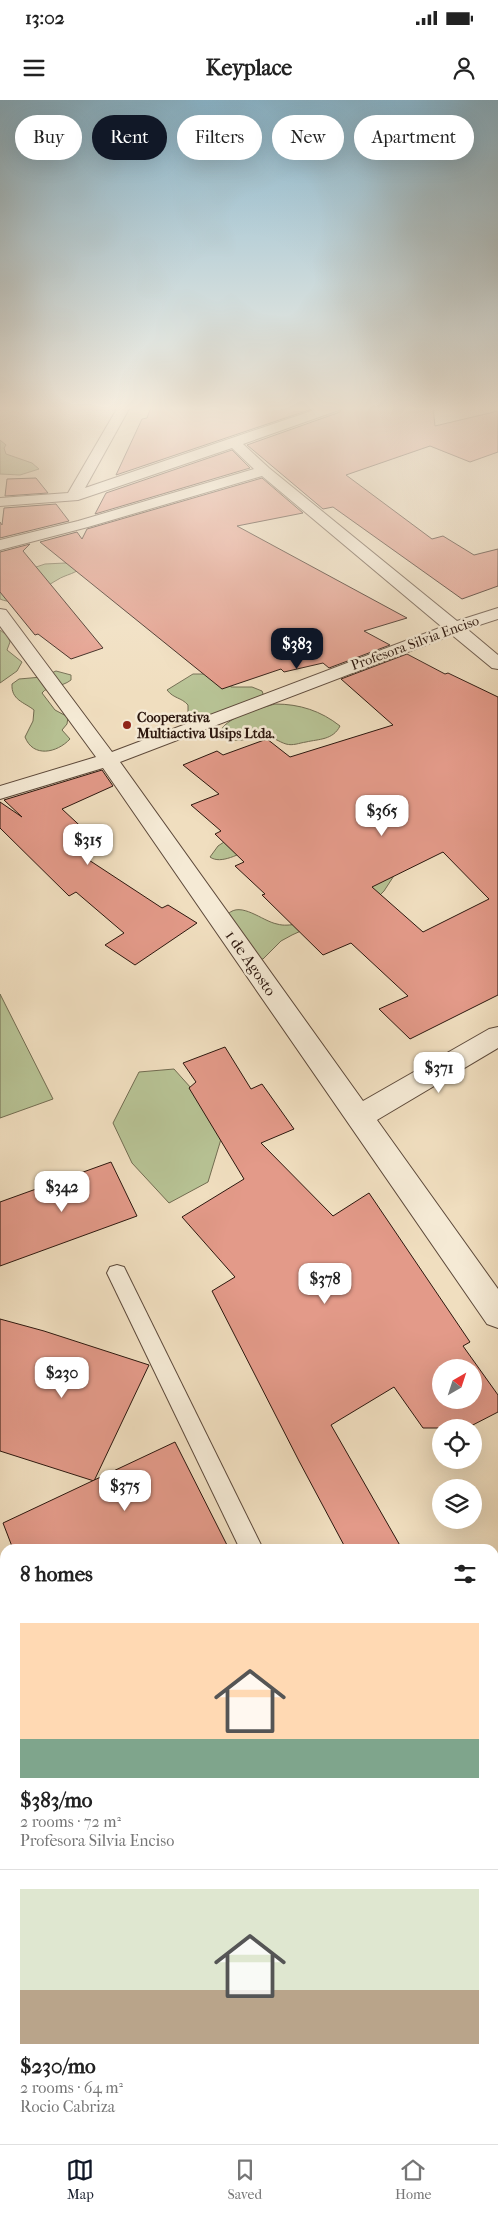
<!DOCTYPE html>
<meta charset="utf-8">
<style>
:root{--surface:#fff;--page:#f2f2f2;--text:#222;--muted:#767676;--line:#e0e0e0;--accent:#111827}
body{margin:0;font-family:"IM FELL French Canon",serif;background:var(--page);color:var(--text);height:100vh;display:flex;flex-direction:column;font-size:19px;white-space:nowrap}
*{box-sizing:border-box;margin:0}
p{font-size:16px;color:var(--muted)}
.icon{flex:none;width:28px;height:28px;fill:none;stroke:currentColor;stroke-width:2;stroke-linecap:round;stroke-linejoin:round}
.map{position:relative;flex:1;overflow:hidden}
.panel{position:absolute;left:0px;top:1444px;width:499px;height:601px;display:flex;flex-direction:column;background:var(--surface);border-radius:15px 15px 0 0;box-shadow:0 5px 20px #0002}
.panel>*{flex:none}
.banner{position:absolute;left:15px;top:15px;width:469px;height:45px;display:flex;gap:10px}
.needle{width:32px;rotate:39deg}
.buttons{position:absolute;left:432px;top:1259px;display:grid;gap:10px}
.buttons a{display:grid;place-items:center;width:50px;height:50px;border-radius:50%;background:var(--surface);box-shadow:0 5px 20px #0002;font-size:25px}
.price{position:absolute;translate:-50% -42px;padding:0 11px;border-radius:10px;background:#fff;color:#222;font-size:16px;line-height:32px;filter:drop-shadow(0 1px 2px #0008)}
.price::after{content:'';position:absolute;left:50%;top:30px;width:15px;height:11px;margin-left:-8px;background:inherit;clip-path:polygon(0 0,100% 0,50% 100%)}
.price.current{background:var(--accent);color:#fff}
ul{padding:0;list-style:none}
li{display:grid;align-content:center;gap:10px;height:265px;padding:0 20px}
li+li{border-top:1px solid var(--line)}
li span{display:grid;place-items:center;height:155px;border-radius:0px;color:#555}
li>.icon{margin-inline-start:auto}
span .icon{width:90px;height:90px;fill:#fffc;stroke-width:1}
li b{font-size:21px}
h2{display:flex;justify-content:space-between;align-items:center;height:60px;padding:0 20px;font-size:21px}
.pill{padding:0 18px;border-radius:22px;background:var(--surface);box-shadow:0 5px 20px #0002;font-size:18px;line-height:45px}
.pill.current{background:var(--accent);color:#fff}
.status{display:flex;justify-content:space-between;align-items:center;height:35px;padding:0 25px;background:var(--surface);direction:ltr}
.status svg{height:14px;fill:currentColor}
header{display:flex;justify-content:space-between;align-items:center;height:65px;padding:0 20px;background:var(--surface);font-size:22px;font-weight:700}
.tab-bar{display:flex;justify-content:space-around;align-items:center;height:70px;border-top:1px solid var(--line);background:var(--surface);font-size:14px;color:var(--muted)}
.tab-bar a{display:grid;justify-items:center;gap:2px}
.tab-bar .current{color:var(--accent)}
.map>svg:first-child{display:block}
</style>
<div class="status"><b>13:02</b><svg viewBox="0 0 49 12"><path d="M0 12V9h3v3zM5 12V6h3v6zM10 12V3h3v9zM15 12V0h3v12zM26 1h20v11H26zM47 4h2v5h-2z"/></svg></div>
<header><svg class="icon" aria-label="menu" viewBox="0 0 24 24"><path d="M4 6h16M4 12h16M4 18h16"/></svg>Keyplace<svg class="icon" aria-label="person" viewBox="0 0 24 24"><circle cx="12" cy="8" r="4"/><path d="M4 21q1-7 8-7t8 7"/></svg></header>
<div class="map">
<svg width="498" height="2044" viewBox="0 0 498 2044">
<rect width="100%" height="100%" fill="#f0debf"/>
<filter id="stains"><feTurbulence type="fractalNoise" baseFrequency=".004" numOctaves="4"/><feColorMatrix values="0 0 0 0 .2 0 0 0 0 .09 0 0 0 0 .02 0 0 0 .5 -.17"/></filter>
<radialGradient id="worn" r=".72"><stop offset=".6" stop-color="#630" stop-opacity="0"/><stop offset="1" stop-color="#630" stop-opacity=".3"/></radialGradient>
<g fill="#b7c294" stroke="#726c51">
<path d="M0,340L6,345L4,348L6,354L32,363L39,369L20,375L0,374Z"/>
<path d="M65,463L84,465C77,474 66,474 57,480C41,489 19,508 0,499V479L45,464Z"/>
<path d="M0,530L8,536L10,542L7,550L22,562L17,571L0,583Z"/>
<path d="M56,571L71,575V580C61,588 48,585 42,593L55,610L68,617L67,624L62,630L70,639C57,653 33,658 25,637L33,621L34,610C24,602 11,600 12,584L19,579L42,577Z"/>
<path d="M193,574H213L228,580L231,587H252L262,591L265,599L226,613L193,618L188,612V605C181,597 174,599 167,590Z"/>
<path d="M275,604C300,604 321,611 340,626C333,640 319,639 306,642C299,643 293,646 286,644C279,642 272,636 264,636C249,636 232,649 221,630C229,616 261,608 275,604Z"/>
<path d="M227,740L251,749C240,753 221,765 210,757L218,746Z"/>
<path d="M397,771L384,791L380,795L292,835L281,841L263,859L256,860L228,814C241,801 262,821 277,824C284,826 290,825 297,824Z"/>
<path d="M0,894L53,999L0,1018Z"/>
<path d="M174,969L225,1026L208,1082L169,1103L132,1063L113,1023L139,972Z"/>
</g>
<g fill="#e39a89" stroke="#2c170e" fill-rule="evenodd">
<path d="M151,307H318L116,375L142,319L147,318Z"/>
<path d="M342,307H433L435,326L498,311V352L470,362L430,346L346,375L432,439L443,436L474,455L498,449V486L462,499L333,407L323,409L247,345L340,312Z"/>
<path d="M232,350L250,368L95,414L106,393Z"/>
<path d="M36,378L48,393L5,396L7,379Z"/>
<path d="M262,378L303,413L237,426L407,518L364,531L390,545L329,568L323,563L284,572L281,569L222,589L40,442L77,432L82,439L87,429Z"/>
<path d="M56,404L69,421L0,438V422L2,425L4,408Z"/>
<path d="M30,444L23,451L103,548L71,559L38,534L35,535L0,492V452Z"/>
<path d="M407,554L445,574L448,573L498,597V895L410,939L379,909L408,896L351,843L323,855L262,795L265,794L235,766L244,762L215,734L221,731L191,705L219,694L183,665L217,651L223,655L267,639L290,657L393,625L341,579ZM443,752L489,799L423,832L372,787Z"/>
<path d="M102,670L113,686L62,709L90,735L66,745L162,808L168,805L197,823L135,865L105,845L124,833L76,792L69,796L0,728V702L22,717L4,700Z"/>
<path d="M225,947L251,989L262,984L294,1029L261,1043L333,1116L369,1093L470,1242L463,1246L498,1295V1312L467,1328H423L394,1287L331,1325L402,1449H346L299,1361L212,1191L235,1177L182,1117L244,1079L189,988L196,982L183,963ZM441,1268H474V1300H441Z"/>
<path d="M111,1062L137,1116L0,1166V1102Z"/>
<path d="M0,1219L44,1231L149,1265L94,1381L0,1351Z"/>
<path d="M175,1342L229,1449H13L3,1423Z"/>
</g>
<g fill="none" stroke-linecap="round" stroke-linejoin="round">
<defs>
<g id="service">
<path d="M117,1165L124,1167L263,1449H240L107,1173L110,1167Z"/>
<path d="M494,1929L498,1931V1968L494,1966Z"/>
</g>
<g id="minor">
<path d="M118,307H130L85,388L323,307H340L339,310L243,344L269,368L457,521L498,508V519L467,529L498,555V569L492,568L452,535L120,662L363,1001L489,929L498,927V948L377,1020L498,1189V1228L487,1224L103,668L0,699V686L96,657L0,526V509L6,510L112,652L442,527L262,376L88,427L0,450V440L78,421L254,369L232,348L78,400L0,406V398L68,393Z"/>
<path d="M0,1625L5,1627V1682L0,1680Z"/>
<path d="M97,2040H145L146,2044H98Z"/>
</g>
</defs>
<use href="#service" stroke="#5d493a" stroke-width="2"/>
<use href="#minor" stroke="#5d493a" stroke-width="2"/>
<use href="#service" fill="#f5ead5" fill-rule="evenodd"/>
<use href="#minor" fill="#f5ead5" fill-rule="evenodd"/>
</g>
<linearGradient id="sky" x2="0" y2="1"><stop stop-color="#89b8d0"/><stop offset="0.52" stop-color="#f8f0e2"/><stop offset="1" stop-color="#f8f0e2" stop-opacity="0"/></linearGradient>
<rect width="498" height="593" fill="url(#sky)"/>
<circle fill="#8f2418" stroke="#f5ead5" stroke-width="2" cx="127" cy="625" r="5"/>
<g text-anchor="middle" dominant-baseline="central" stroke-width="5" stroke-linejoin="round" paint-order="stroke">
<g font-size="14" fill="#2c170e" stroke="#f5ead5">
<text transform="translate(415 543) rotate(-20)">Profesora Silvia Enciso</text>
</g>
<g font-size="14" font-weight="bold" fill="#2c170e" stroke="#f5ead5" text-anchor="start">
<text x="137" y="617">Cooperativa<tspan x="137" dy="16">Multiactiva Usips Ltda.</tspan></text>
</g>
<g font-size="16" fill="#2c170e" stroke="#f5ead5">
<text transform="translate(251 863) rotate(55)">1 de Agosto</text>
</g>
</g>
<rect width="100%" height="100%" filter="url(#stains)"/>
<rect width="100%" height="100%" fill="url(#worn)"/>
</svg>
<div class="buttons">
<a><svg class="needle" viewBox="-14 -14 28 28"><path d="M0-13l5 13h-10z" fill="#e53935"/><path d="M0 13l5-13h-10z" fill="#767676"/></svg></a>
<a><svg class="icon" aria-label="locate" viewBox="0 0 24 24"><circle cx="12" cy="12" r="6"/><path d="M12 2v4M12 18v4M2 12h4M18 12h4"/></svg></a>
<a><svg class="icon" aria-label="layers" viewBox="0 0 24 24"><path d="M12 4l9 5-9 5-9-5zM3 14l9 5 9-5"/></svg></a>
</div>
<b class="price current" style="left:297px;top:570px">$383</b>
<b class="price" style="left:382px;top:737px">$365</b>
<b class="price" style="left:88px;top:766px">$315</b>
<b class="price" style="left:439px;top:994px">$371</b>
<b class="price" style="left:62px;top:1113px">$342</b>
<b class="price" style="left:325px;top:1205px">$378</b>
<b class="price" style="left:62px;top:1299px">$230</b>
<b class="price" style="left:125px;top:1412px">$375</b>
<div class="banner">
<a class="pill">Buy</a>
<a class="pill current">Rent</a>
<a class="pill">Filters</a>
<a class="pill">New</a>
<a class="pill">Apartment</a>
</div>
<section class="panel">
<h2>8 homes<svg class="icon" aria-label="filters" viewBox="0 0 24 24"><path d="M4 7h16M4 17h16"/><circle cx="9" cy="7" r="2"/><circle cx="15" cy="17" r="2"/></svg></h2>
<ul>
<li><span style="background:linear-gradient(#ffd9b3 75%,#7fa58c 0)"><svg class="icon" aria-label="home" viewBox="0 0 24 24"><path d="M3 11l9-7 9 7M6 9v11h12V9"/></svg></span><div><b>$383/mo</b><p>2 rooms · 72 m²</p><p>Profesora Silvia Enciso</p></div></li>
<li><span style="background:linear-gradient(#dfe7d0 65%,#b9a48a 0)"><svg class="icon" aria-label="home" viewBox="0 0 24 24"><path d="M3 11l9-7 9 7M6 9v11h12V9"/></svg></span><div><b>$230/mo</b><p>2 rooms · 64 m²</p><p>Rocio Cabriza</p></div></li>
</ul>
</section>
</div>
<nav class="tab-bar">
<a class="current"><svg class="icon" aria-label="map" viewBox="0 0 24 24"><path d="M3 6l6-2 6 2 6-2v14l-6 2-6-2-6 2zM9 4v14M15 6v14"/></svg>Map</a>
<a><svg class="icon" aria-label="saved" viewBox="0 0 24 24"><path d="M7 4h10v16l-5-4-5 4z"/></svg>Saved</a>
<a><svg class="icon" aria-label="home" viewBox="0 0 24 24"><path d="M3 11l9-7 9 7M6 9v11h12V9"/></svg>Home</a>
</nav>
